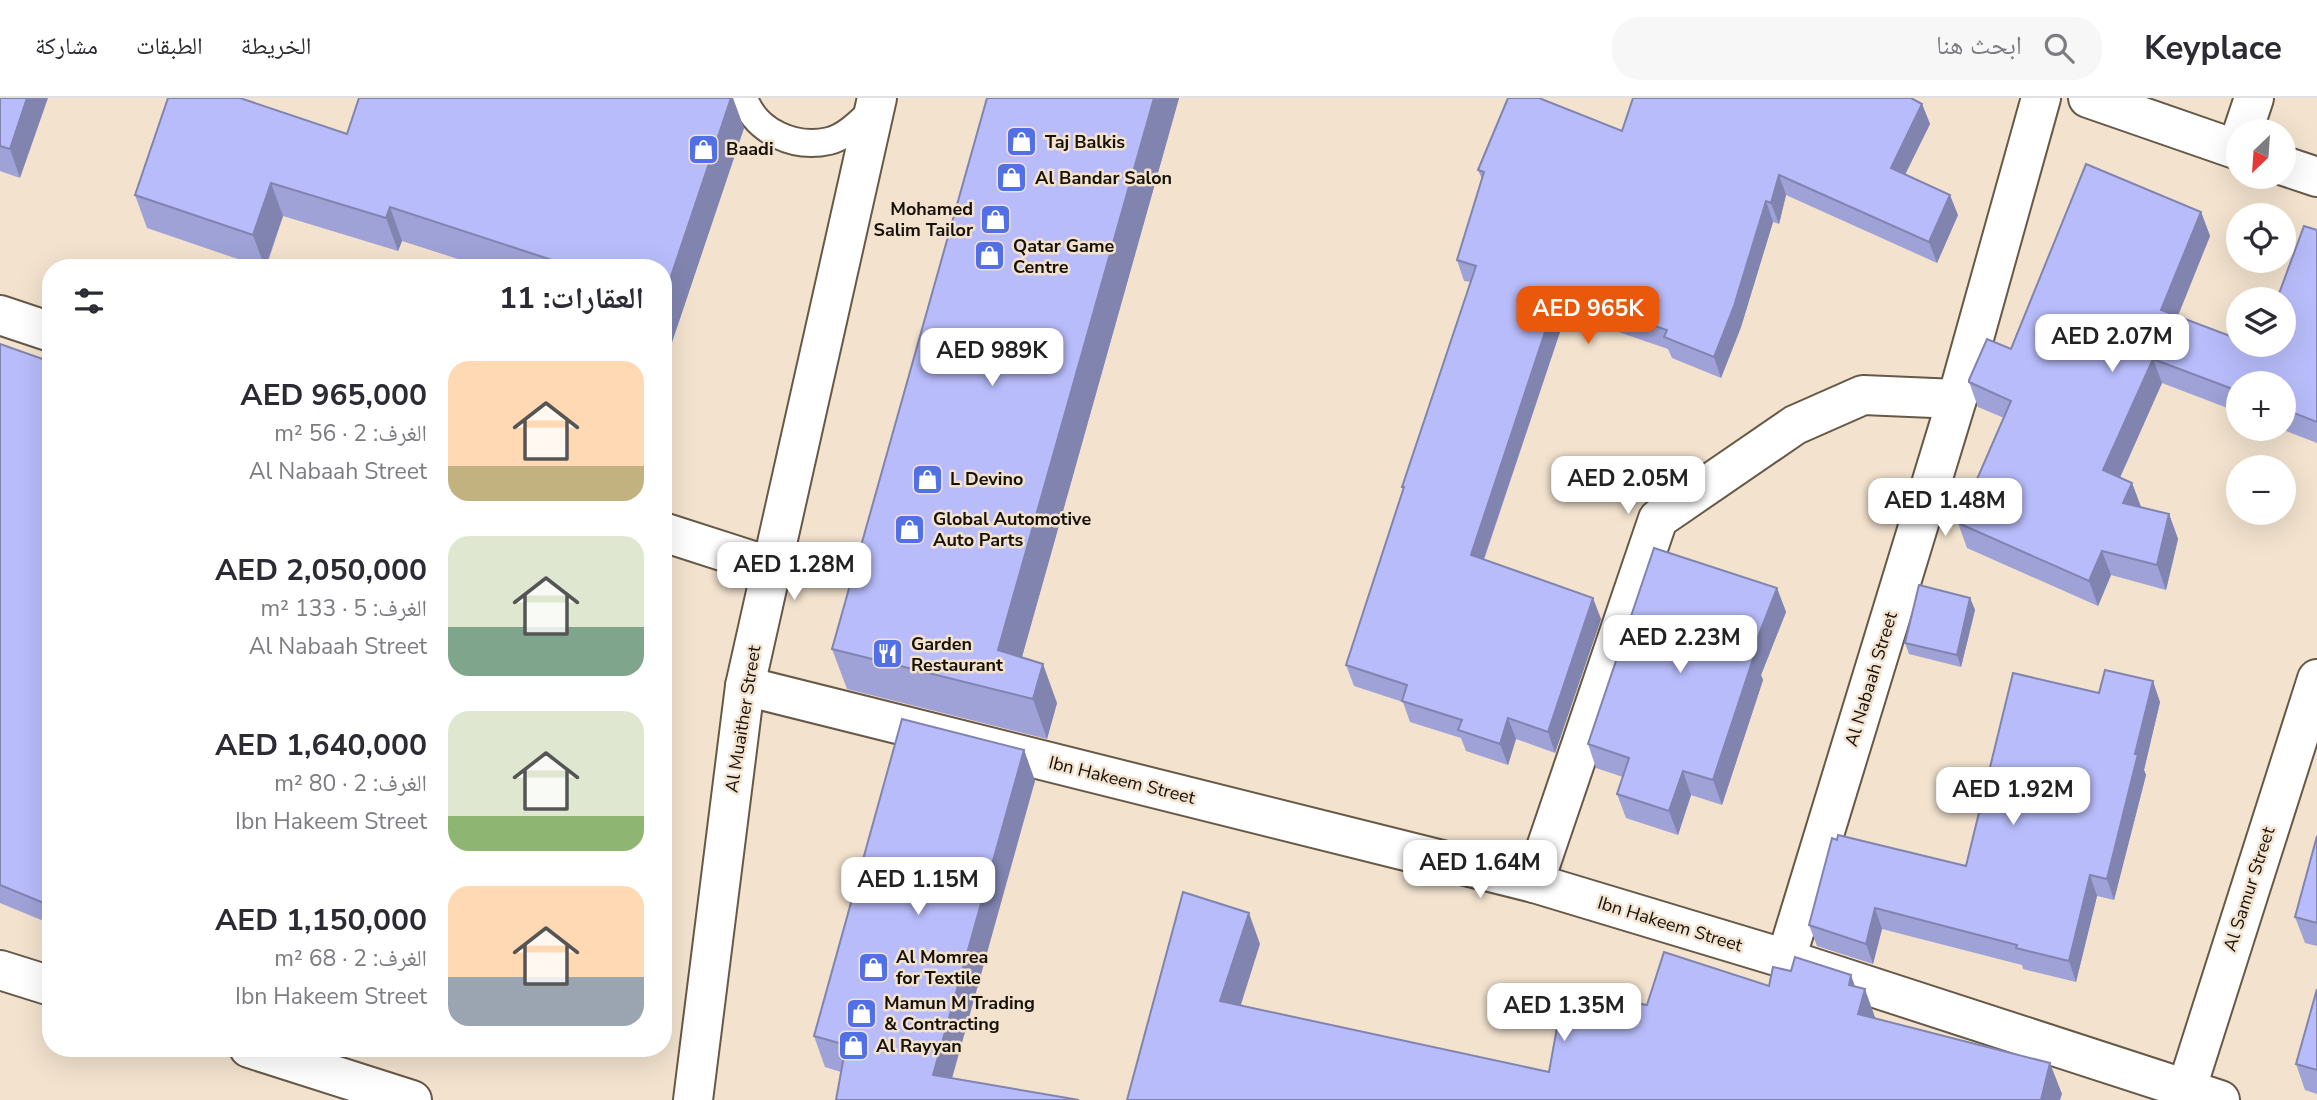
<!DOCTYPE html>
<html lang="ar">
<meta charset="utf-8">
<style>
:root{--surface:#fff;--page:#f7f7f7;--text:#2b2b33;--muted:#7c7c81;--line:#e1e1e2;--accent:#ea580c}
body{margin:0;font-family:"Nunito Sans","Noto Naskh Arabic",sans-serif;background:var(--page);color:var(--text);direction:rtl;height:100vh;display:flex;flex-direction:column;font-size:26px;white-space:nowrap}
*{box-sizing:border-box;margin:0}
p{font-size:23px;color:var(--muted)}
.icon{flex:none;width:38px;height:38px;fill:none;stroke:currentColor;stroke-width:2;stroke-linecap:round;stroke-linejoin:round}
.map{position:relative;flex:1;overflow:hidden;direction:ltr}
.details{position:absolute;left:42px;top:161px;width:630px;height:798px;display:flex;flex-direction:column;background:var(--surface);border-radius:28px;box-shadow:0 7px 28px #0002;direction:rtl}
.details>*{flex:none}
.needle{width:46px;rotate:205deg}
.tools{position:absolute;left:2226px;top:21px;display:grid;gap:14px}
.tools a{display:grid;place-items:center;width:70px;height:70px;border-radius:50%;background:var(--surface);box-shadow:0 7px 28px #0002;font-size:35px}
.price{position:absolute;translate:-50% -60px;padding:0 16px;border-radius:14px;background:#fff;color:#222;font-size:23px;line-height:46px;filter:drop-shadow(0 2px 4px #0008)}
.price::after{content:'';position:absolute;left:50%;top:42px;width:21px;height:16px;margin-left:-10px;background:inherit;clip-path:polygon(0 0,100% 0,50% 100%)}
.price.active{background:var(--accent);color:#fff}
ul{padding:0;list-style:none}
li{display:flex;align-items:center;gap:21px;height:175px;padding:0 28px}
li span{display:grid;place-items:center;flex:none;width:196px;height:140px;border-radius:21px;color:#555}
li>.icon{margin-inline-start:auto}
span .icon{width:84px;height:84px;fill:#fffc;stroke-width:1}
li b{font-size:30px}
h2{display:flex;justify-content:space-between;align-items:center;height:84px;padding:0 28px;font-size:30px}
header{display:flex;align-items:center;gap:42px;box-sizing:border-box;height:98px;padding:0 35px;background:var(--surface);border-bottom:2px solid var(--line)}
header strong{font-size:33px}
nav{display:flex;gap:38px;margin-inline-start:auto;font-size:24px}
.search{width:490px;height:63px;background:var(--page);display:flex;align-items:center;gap:18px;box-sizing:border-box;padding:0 24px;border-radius:28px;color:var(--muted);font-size:26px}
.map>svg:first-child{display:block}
</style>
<header>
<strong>Keyplace</strong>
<div class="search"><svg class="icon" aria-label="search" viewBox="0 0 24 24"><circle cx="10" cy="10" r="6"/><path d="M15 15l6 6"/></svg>ابحث هنا</div>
<nav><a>الخريطة</a><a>الطبقات</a><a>مشاركة</a></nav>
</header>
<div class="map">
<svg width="2317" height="1002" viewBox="0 0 2317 1002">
<rect width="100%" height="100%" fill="#f2e2ce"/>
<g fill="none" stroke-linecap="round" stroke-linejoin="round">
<defs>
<path id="lane" d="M744,0C756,34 795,51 829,43C846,39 861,23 874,11"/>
<g id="street">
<path d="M2088,0L2238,52"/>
<path d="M2243,33L2254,0"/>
<path d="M2284,68L2317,79"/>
<path d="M0,217L51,234"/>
<path d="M663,434L772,469"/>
<path d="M745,588L1534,785L1786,861L2220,1002"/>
<path d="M1534,785L1658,421L1795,327L1863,297L1957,301"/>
<path d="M1786,861L1957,301L2041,0"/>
<path d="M0,872L51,888"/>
<path d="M249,950L412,1002"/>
<path d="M2183,1002L2317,581"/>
</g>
<path id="secondary" d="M693,1002L745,588L877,0"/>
</defs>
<use href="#lane" stroke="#665948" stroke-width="30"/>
<use href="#street" stroke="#665948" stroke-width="42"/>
<use href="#secondary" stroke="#665948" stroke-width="42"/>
<use href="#lane" stroke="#fff" stroke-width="26"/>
<use href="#street" stroke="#fff" stroke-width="38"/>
<use href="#secondary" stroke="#fff" stroke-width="38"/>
</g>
<g fill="#9ea2d7">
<path d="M0,0L20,80L0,73Z"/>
<path d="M987,0H1179L1022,559L1057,605L1047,641L847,591L832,551Z"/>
<path d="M1922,6L1930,26L1905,76L1958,117L1937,165L1786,97L1779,126L1773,124L1741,229L1721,280L1672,260L1668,251L1566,216L1484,462L1601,521L1555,655L1516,641L1508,667L1466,653L1461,640L1410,624L1403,604L1354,588L1346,567L1403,391L1402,389L1471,184L1464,183L1457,162L1482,81L1478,72L1622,33Z"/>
<path d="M744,30L663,271V170H486L402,143L398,153L283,118L266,170H264L147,130L135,97L347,36Z"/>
<path d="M2201,114L2210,138L2178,218L2259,249L2317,132V345L2281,331H2284V285H2238V314L2162,285L2120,380L2132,385L2141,409L2169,416L2178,441L2166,492L2111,477L2098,508L1967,450L1958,425L2004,320L1978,309L1969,284L2011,251Z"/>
<path d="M0,246L51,264V826L0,805Z"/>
<path d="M1777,490L1786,514L1761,577L1763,582L1722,707L1691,697L1678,737L1626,720L1617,696L1623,679L1596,670L1588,646Z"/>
<path d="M1970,500L1975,512L1961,569L1909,556L1905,545Z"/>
<path d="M2099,595L2160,604L2144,672L2146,677L2114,802L2097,798L2076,884L2023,871L2022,867L1882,831L1873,866L1817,848L1809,827L1966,768Z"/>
<path d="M1024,652L1035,683L841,974L825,969L814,938Z"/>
<path d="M2317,738V848L2305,845L2295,819Z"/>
<path d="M2317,891V996L2305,992L2296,966Z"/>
</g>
<g fill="#8184af">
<path d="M27,0H48L20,80L10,51Z"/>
<path d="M731,0H733L744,30L663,271V202Z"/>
<path d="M1154,0H1179L1013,591L998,552Z"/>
<path d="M1922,6L1930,26L1898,91L1891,70Z"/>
<path d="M1779,77L1786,97L1779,126L1771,105Z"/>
<path d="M271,85L283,118L265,170L253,137Z"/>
<path d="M1950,97L1958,117L1937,165L1929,144Z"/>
<path d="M1766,103L1773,124L1741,229L1721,280L1714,259Z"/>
<path d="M390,109L402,143L398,153L386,120Z"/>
<path d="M2201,114L2210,138L2170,237L2161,212Z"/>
<path d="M1558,195L1566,216L1478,478L1471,457Z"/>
<path d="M2153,261L2162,285L2112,397L2103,372Z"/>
<path d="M2132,385L2141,409L2123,405Z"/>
<path d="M2169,416L2178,441L2166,492L2157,467Z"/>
<path d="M2102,453L2111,477L2098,508L2089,483Z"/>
<path d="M1777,490L1786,514L1761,577L1763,582L1722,707L1713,682L1751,557Z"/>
<path d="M1593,500L1601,521L1555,655L1548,634Z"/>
<path d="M1970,500L1975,512L1961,569L1957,557Z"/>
<path d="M1043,566L1057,605L1047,641L1033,601Z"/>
<path d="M2153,583L2160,604L2144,672L2146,677L2114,802L2107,781Z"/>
<path d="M1508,620L1516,641L1508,667L1500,646Z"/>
<path d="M1024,652L1035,683L946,1002L933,977Z"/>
<path d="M1683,673L1691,697L1678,737L1669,713Z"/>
<path d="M2090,777L2097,798L2076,884L2069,863Z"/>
<path d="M1875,810L1882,831L1873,866L1866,846Z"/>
<path d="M1249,815L1260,846L1232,935L1220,903Z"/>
<path d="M1851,877L1861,905L1865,891L1876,922L1870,948L1849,887Z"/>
<path d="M2050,965L2062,996L2060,1002H2041Z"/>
</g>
<g fill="#b8bcfa" stroke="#8184af" stroke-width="2">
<path d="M0,0H27L10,51L0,48Z"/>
<path d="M168,0H240L347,36L359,0H731L663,202V170H553L555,163L390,109L386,120L271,85L253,137L135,97Z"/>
<path d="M987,0H1154L998,552L1043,566L1033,601L832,551Z"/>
<path d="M1508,0H1539L1622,33L1633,0H1911L1922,6L1891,70L1950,97L1929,144L1779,77L1771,105L1766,103L1734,208L1714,259L1664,239L1667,232L1558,195L1471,457L1593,500L1548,634L1508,620L1500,646L1458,632L1462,622L1402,603L1407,587L1346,567L1404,389H1402L1476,168L1457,162L1484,74L1478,72Z"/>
<path d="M2086,66L2201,114L2161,212L2238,241V247H2254L2259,249L2260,247H2284V201H2277L2304,128L2317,132V324L2284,311V285H2238V293L2153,261L2103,372L2132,385L2123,405L2169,416L2157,467L2102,453L2089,483L1958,425L2011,303L1969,284V282L1987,241L2011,251Z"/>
<path d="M0,246L51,264V808L0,787Z"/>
<path d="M1654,450L1777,490L1751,557L1754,558L1713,682L1683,673L1669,713L1617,696L1629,660L1588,646Z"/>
<path d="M1919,487L1970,500L1957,557L1905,545Z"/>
<path d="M2105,572L2153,583L2135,656H2138L2107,781L2090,777L2069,863L2016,850L2017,847L1875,810L1866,846L1809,827L1832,740L1837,742L1838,737L1966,768L2013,575L2099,595Z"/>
<path d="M902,621L1024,652L933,977L1079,1002H836L846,947L814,938Z"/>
<path d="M2317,738V825L2295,819Z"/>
<path d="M1183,794L1249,815L1220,903L1549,974L1564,891L1647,907L1664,854L1769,888L1773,869L1791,873L1795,859L1851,877L1849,887L1865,891L1858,916L2050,965L2041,1002H1127Z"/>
<path d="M2317,891V972L2296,966Z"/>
</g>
<defs>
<symbol id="shop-square" viewBox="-11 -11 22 22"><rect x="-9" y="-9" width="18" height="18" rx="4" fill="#5270e5" stroke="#f2e2ce"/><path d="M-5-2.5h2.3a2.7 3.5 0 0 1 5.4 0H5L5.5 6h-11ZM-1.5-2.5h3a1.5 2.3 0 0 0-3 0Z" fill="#fff"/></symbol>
<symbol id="restaurant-square" viewBox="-11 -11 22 22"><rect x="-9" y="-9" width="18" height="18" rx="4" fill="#5270e5" stroke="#f2e2ce"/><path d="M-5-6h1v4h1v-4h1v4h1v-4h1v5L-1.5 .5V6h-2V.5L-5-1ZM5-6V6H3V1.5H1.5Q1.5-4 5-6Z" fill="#fff"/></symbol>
</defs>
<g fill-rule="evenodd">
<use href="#shop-square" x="1004" y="26" width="35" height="35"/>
<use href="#shop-square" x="686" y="34" width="35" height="35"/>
<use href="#shop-square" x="994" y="62" width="35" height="35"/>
<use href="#shop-square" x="978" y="104" width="35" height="35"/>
<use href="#shop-square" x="972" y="140" width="35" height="35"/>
<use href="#shop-square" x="910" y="364" width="35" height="35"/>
<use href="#shop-square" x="892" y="414" width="35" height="35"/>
<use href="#restaurant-square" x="870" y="538" width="35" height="35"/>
<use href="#shop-square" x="856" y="852" width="35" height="35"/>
<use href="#shop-square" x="844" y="898" width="35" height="35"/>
<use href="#shop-square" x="836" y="930" width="35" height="35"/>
</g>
<g text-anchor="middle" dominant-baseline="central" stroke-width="5" stroke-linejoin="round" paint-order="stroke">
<g font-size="18" font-weight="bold" fill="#16110a" stroke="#f2e2ce" text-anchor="start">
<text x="1045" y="44">Taj Balkis</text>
<text x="726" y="51">Baadi</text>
<text x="1035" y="80">Al Bandar Salon</text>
<text x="973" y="111" text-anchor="end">Mohamed<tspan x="973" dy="21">Salim Tailor</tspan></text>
<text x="1013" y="148">Qatar Game<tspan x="1013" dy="21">Centre</tspan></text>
<text x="950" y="381">L Devino</text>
<text x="933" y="421">Global Automotive<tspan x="933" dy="21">Auto Parts</tspan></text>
<text x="911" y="546">Garden<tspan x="911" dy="21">Restaurant</tspan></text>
<text x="896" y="859">Al Momrea<tspan x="896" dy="21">for Textile</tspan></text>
<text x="884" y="905">Mamun M Trading<tspan x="884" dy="21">&amp; Contracting</tspan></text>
<text x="876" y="948">Al Rayyan</text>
</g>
<g font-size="18" fill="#16110a" stroke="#f2e2ce">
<text transform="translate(1871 581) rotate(-73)">Al Nabaah Street</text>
<text transform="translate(743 621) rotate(-81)">Al Muaither Street</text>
<text transform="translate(1122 682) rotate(14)">Ibn Hakeem Street</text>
<text transform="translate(2249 791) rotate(-72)">Al Samur Street</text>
<text transform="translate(1670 826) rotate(17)">Ibn Hakeem Street</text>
</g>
</g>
</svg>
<div class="tools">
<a><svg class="needle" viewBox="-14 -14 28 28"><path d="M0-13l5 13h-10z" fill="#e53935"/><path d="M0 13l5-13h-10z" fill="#7c7c81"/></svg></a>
<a><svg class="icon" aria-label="locate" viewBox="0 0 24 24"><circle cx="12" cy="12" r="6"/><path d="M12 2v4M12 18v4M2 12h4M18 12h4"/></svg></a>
<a><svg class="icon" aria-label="layers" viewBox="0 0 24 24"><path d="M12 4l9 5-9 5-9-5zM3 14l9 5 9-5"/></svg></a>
<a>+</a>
<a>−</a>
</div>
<b class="price active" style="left:1588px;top:248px">AED 965K</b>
<b class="price" style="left:2112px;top:276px">AED 2.07M</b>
<b class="price" style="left:992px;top:290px">AED 989K</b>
<b class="price" style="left:1628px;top:418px">AED 2.05M</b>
<b class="price" style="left:1945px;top:440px">AED 1.48M</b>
<b class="price" style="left:794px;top:504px">AED 1.28M</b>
<b class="price" style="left:1680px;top:577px">AED 2.23M</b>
<b class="price" style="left:2013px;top:729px">AED 1.92M</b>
<b class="price" style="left:1480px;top:802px">AED 1.64M</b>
<b class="price" style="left:918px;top:819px">AED 1.15M</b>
<b class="price" style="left:1564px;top:945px">AED 1.35M</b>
<section class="details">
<h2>العقارات: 11<svg class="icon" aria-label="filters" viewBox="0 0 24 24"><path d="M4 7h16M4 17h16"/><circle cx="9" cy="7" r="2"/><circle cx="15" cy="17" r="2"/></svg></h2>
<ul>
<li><span style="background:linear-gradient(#ffd9b3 75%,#c2b280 0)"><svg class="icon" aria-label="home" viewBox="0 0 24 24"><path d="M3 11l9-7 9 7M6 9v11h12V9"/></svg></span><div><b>AED 965,000</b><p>الغرف: 2 · 56 m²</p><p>Al Nabaah Street</p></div></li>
<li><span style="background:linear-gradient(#dfe7d0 65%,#7fa58c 0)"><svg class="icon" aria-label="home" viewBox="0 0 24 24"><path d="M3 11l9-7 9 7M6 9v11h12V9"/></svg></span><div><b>AED 2,050,000</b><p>الغرف: 5 · 133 m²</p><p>Al Nabaah Street</p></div></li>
<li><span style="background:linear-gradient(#dfe7d0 75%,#8fb573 0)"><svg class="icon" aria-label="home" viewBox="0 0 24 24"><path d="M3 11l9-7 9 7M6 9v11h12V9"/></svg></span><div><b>AED 1,640,000</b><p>الغرف: 2 · 80 m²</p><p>Ibn Hakeem Street</p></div></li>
<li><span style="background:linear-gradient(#ffd9b3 65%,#9aa5b1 0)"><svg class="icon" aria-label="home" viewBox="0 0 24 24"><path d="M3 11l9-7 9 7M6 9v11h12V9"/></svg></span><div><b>AED 1,150,000</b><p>الغرف: 2 · 68 m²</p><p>Ibn Hakeem Street</p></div></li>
</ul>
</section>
</div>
